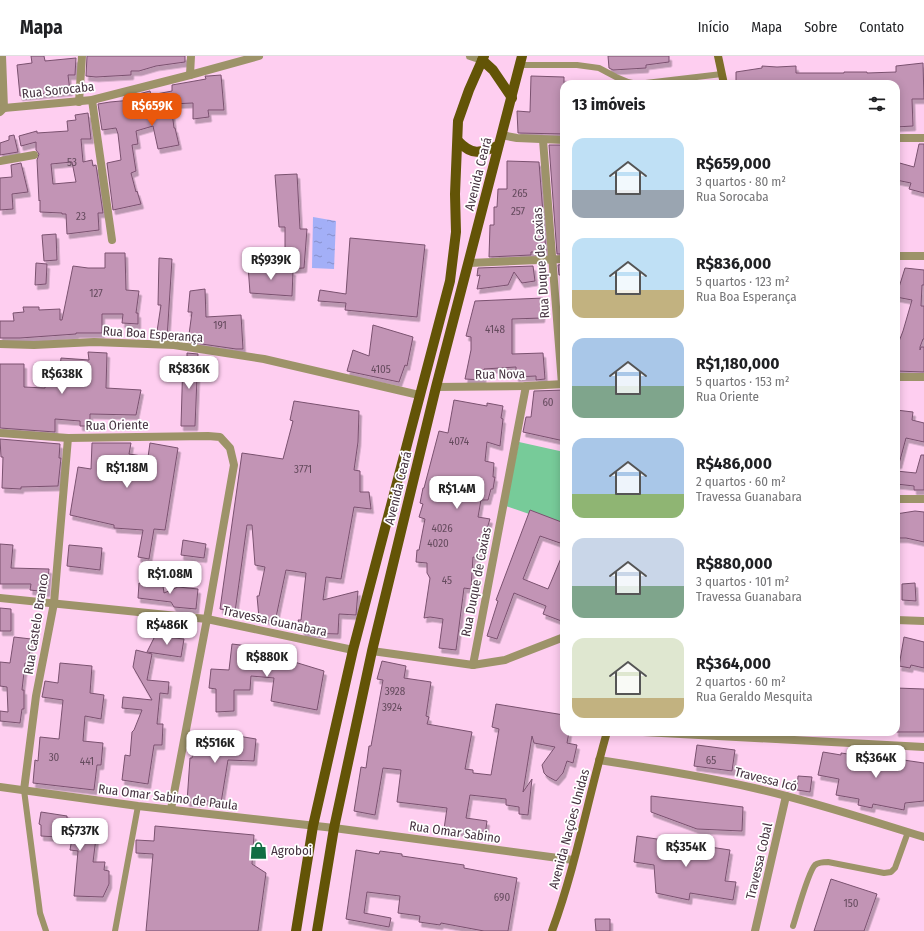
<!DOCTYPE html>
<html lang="pt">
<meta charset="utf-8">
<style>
:root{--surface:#fff;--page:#f2f2f2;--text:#202124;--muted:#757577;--line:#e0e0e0;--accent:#ea580c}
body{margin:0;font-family:"Fira Sans Condensed",sans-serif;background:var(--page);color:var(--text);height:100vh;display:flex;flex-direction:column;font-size:15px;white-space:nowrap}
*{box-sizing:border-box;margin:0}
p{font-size:13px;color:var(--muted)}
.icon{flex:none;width:22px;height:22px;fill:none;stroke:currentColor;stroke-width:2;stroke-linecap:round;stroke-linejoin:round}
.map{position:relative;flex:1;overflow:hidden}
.drawer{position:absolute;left:560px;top:24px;width:340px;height:656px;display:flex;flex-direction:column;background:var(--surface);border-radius:12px;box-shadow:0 2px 10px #0003}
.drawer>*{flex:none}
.price{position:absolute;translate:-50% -34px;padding:0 9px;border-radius:8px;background:#fff;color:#222;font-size:13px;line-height:26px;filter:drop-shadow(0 1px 2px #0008)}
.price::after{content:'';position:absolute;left:50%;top:24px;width:12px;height:9px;margin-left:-6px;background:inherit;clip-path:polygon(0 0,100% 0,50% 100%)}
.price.selected{background:var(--accent);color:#fff}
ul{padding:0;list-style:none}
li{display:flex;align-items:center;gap:12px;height:100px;padding:0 12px}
li span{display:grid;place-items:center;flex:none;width:112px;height:80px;border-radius:12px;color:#555}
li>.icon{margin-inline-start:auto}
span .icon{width:48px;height:48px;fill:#fffc;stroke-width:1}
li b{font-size:17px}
h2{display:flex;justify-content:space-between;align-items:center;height:48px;padding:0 12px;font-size:17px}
header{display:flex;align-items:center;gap:24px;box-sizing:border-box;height:56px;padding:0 20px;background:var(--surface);border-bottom:1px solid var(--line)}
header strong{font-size:19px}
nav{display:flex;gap:22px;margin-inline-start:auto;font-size:14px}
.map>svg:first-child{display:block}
</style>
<header>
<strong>Mapa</strong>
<nav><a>Início</a><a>Mapa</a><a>Sobre</a><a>Contato</a></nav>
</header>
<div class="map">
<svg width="924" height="875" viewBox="0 0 924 875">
<defs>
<pattern id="water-ripples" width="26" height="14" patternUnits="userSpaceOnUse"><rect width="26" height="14" fill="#a3aff7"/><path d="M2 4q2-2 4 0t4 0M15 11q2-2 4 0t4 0" fill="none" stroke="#878fca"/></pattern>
<filter id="shadow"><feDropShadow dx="2.5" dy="4.5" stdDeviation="0" flood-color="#0004"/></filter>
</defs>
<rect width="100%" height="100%" fill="#fecef0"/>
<path fill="#77cb99" d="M519,386L564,396V470L506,450Z"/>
<path fill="url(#water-ripples)" d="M313,161L336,165L334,213L312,212Z"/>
<g fill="#c294b5" stroke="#7a516f" fill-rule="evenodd" filter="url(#shadow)">
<path d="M31,0H44L45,5L76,2L75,19H68L70,35L20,40L17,9L32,7Z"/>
<path d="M87,0H185V6L156,10L139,15H131V19L96,21L86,20Z"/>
<path d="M608,0H669V6L646,9V12L613,14L609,12Z"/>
<path d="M923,7L924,43H912L913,70L896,71V28H736V16L762,12V10L777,11L796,10V17H844V16H867V17L896,16V10Z"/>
<path d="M221,19L224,54H208L209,61L193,63V47L171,48L174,72H175L179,89L158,93L153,70L136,75L138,88L132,89L136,115L131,117L136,136L137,135L141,148L113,154L107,107L121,104L118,78L116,72L102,74L98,48L110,46L132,44L131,40L150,35L151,39L172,35V29L206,23L205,20H208Z"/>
<path d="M531,20L564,21V78L518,77L517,55L530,56Z"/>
<path d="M88,57L91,83H81L83,106L92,104L93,110L96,109L103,157H98L99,174L67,178L66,158H62V157L40,156V144L39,145L37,104L39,98L36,94V86L21,90L19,80L37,75V77L68,75L67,65L76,64L75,59ZM72,106L76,126L53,128L51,108Z"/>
<path d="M14,79L18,96L0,99V87L9,84V80Z"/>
<path d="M919,88H924V137L909,133L911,127L896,124V106L914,111Z"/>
<path d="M549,89H564V198H557Z"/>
<path d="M507,105L539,106L546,196H531V199L489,201L490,169H494V151H497L498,133H507Z"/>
<path d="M21,107L28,136L12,138L13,153L0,154V122L12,121L11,109Z"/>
<path d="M297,118L300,173H307L304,212L285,213V171H279L275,119Z"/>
<path d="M56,178L57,204L44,205L42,179Z"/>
<path d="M350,182L425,189L417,261L345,254L346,247L318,245L320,234L346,238Z"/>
<path d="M105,197H125L126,234L139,235L136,257H138V268L122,267L123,258H102V277H76V278L20,282H0V265H14L13,257L24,256L23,251H39V254L60,253V264H62L73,210L88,212H105Z"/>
<path d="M159,202L172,203L167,283L156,282L161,249H158Z"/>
<path d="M36,207L47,208L46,228L35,229Z"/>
<path d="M564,208V219H559L558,209Z"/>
<path d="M248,210L293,215L292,240L250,237Z"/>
<path d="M533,210L535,225L522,227L514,216L508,229L477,233L480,219L477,220L478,212Z"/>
<path d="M905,212L924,214V229H922L921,250H924V283H923L920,291V294L921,291H924V316L896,315L898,288L903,275L912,244L896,241Z"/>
<path d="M205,233L206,261L241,259L243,293H236L188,286L192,256H188L190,235Z"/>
<path d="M543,242L542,262L512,263V298L543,297L545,323L536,324V320L516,321V311L484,313L483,324L465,323L471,294V281L466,280L475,245Z"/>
<path d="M373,269L413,281L407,310L405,309L399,326L347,315L353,294L369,300Z"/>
<path d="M88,296L107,297L106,332L141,334L136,359L90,358V370H80V365L55,363V376L0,372V308H24V331L45,332L47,312H60L61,302L89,304Z"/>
<path d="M187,297L198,298L195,370H181L183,301H187Z"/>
<path d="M564,334V385L523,376L526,361H531L534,335Z"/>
<path d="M454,344L487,350V347L503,350L501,362L503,363L500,390L487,386L485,405L494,407L493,421H495L493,433H491L488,444H481L478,461L490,463L478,502L473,501L471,533L464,532L456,594L439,592L443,563L430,561L424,562L430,522L427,517V507L416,506L417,494H419L425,463L419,461L423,448L420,447L423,432H424L439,375L448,377Z"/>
<path d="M294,345L359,355L358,386L354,414L360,415V436H369L371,453L354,451L341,523L326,521L323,544L358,535L356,559L339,558L338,578L303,577L298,564H301L306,517L286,514L275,566L259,562L257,540H259L265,511L255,509L252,469H247L235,556L220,553L242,397L283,403L293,365L290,364Z"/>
<path d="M896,354L913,356L912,364L924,367V386L906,382L899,408H896Z"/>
<path d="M0,383L60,388L59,402H61L58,430L21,431V433L2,432L3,401H1Z"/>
<path d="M92,387H131L129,398L148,401L150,387L178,392L165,474L154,473L149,503L138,501L143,474L114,472V469L70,459L78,411L91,413Z"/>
<path d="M921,399H924V434H914V430L896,428V415L916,417Z"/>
<path d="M530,454L564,467V477L560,487L540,480L523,523L548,533L564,495V566L543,558L546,550L514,537L497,583L487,580L498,545L496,544Z"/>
<path d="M915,455L924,456V486L906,482H896V458Z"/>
<path d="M183,484L206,488L204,502L181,499Z"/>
<path d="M0,488L13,489L11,512L49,513L47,536L30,534L31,528H0Z"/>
<path d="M69,489L102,492L100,514L67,510Z"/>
<path d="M139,527L163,530L164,537L178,531L198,533L196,553L174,551L171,546L138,542Z"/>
<path d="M915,527L916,545L902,544V528Z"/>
<path d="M0,552L11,553V575H0Z"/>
<path d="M155,580L184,583L181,601L147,596Z"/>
<path d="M14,581L31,583L28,607H25L22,634H24V653H22L20,667L0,665V655L8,656L7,631L0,630V606L10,607Z"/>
<path d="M904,581L924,586V612L911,609L910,612L899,610Z"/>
<path d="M232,588L274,593V598L288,600V604L324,615L317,654L271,645L274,622L251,620L250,634H234V655L216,656V633L209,632L211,613L229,614Z"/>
<path d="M136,594L152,598L147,624L169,626L168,638L160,637L157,668H163L162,689H154L148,728L122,724L125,699L130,700L132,676L134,674L142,654L122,652L123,641L152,644L133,611Z"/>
<path d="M382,605L406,610L404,622L431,626L426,660L429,661L427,668L472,676L465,713L473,714V717L491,719L499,673L492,671L496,648L564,659V676H569L567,687L577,689L573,707L567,705L563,717L556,725L547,720L544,717L542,709L555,691L534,687L532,680L523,736L532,723L528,759L519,758V751L506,749V743L470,739L466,762L487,765L485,779L444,773L447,752L397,746L401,714L383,712L375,759L354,755L361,711L366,712L369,690H371L383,624L377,623Z"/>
<path d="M60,607L92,610L90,637L104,639L101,663L85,660L83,685L103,687L101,709H97L94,734L33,727L35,704L38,705L40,681L59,683L63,644L42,641L45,625L58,627Z"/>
<path d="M896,632L924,633V676H896Z"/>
<path d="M195,676L238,679V680L256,683L254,705L228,704L221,747L201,744V746H187L190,702H192Z"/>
<path d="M697,689L735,694L732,715L694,710Z"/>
<path d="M823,696L841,699V697L868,701L869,697L883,700V701L924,707V745L905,747L904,754L873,748L872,752L858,749L859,743L836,739L839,723L818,719Z"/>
<path d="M798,720L812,721L810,736L797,734Z"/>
<path d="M651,740L743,751L742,775L697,773L651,756Z"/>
<path d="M41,756L67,760V762L98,766L93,806H105L104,814L109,815V828L103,841L74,840L78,795L70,794L72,782L41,780V769L39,768Z"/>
<path d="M155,770L254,779L252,808L266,817L258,875H146L153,798L136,797V784L154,785Z"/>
<path d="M637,780L730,794L725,825L736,826L733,844L690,837L689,844L656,837L654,809L634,806Z"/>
<path d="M356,794L379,798L380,795L402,798V800L464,809V812L517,822L508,875H484L441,867L440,869L419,866L420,860L398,857L400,840L367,836L364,857L391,862L389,871L346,863Z"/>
<path d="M831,823L877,838L864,875H814Z"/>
<path d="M595,863H610V875H596Z"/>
</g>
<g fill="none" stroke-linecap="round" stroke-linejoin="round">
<g stroke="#9d9369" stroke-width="6">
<path d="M520,9H577L599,12L616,21L628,26L637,28L722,18"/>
<path d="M24,734L40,857L46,875"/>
<path d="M793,870C797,858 808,816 815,809C819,806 823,806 828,806L884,817L891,816L895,812L908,776"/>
<path d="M115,875L138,750"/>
</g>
<g stroke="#9d9369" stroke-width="8">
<path d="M2,0L4,52"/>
<path d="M470,0L482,4"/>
<path d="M190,19L191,0"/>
<path d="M92,44L112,184"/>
<path d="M79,46L82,0"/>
<path d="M0,56L4,52L92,44L190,19L259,0"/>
<path d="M501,79L517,82L564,84"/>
<path d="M896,82H924"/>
<path d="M543,84L562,328"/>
<path d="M0,105L34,99"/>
<path d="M896,200H924"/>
<path d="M469,207L564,203"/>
<path d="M0,288L34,289L94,286L174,289L264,303L419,339"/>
<path d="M896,321H924"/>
<path d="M436,331L526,330L564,328"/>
<path d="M0,377L68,382L208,380L220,381L230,392L234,409L207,563L171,753"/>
<path d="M896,443H924"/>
<path d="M0,542L207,563L353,594"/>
<path d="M896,564L924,565"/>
<path d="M372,595L473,609L505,604L564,581"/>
<path d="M473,609L526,330"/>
<path d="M643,676L924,691"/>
<path d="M599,704C651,712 703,720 754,732C812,745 868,764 924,781"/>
<path d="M0,731L138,750L334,772L573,804"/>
<path d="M24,734L36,640L54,547L68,382"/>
<path d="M755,875L786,740"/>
</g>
<g stroke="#7d6e2a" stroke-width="8">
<path d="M718,0L724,28"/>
<path d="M552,875C576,810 588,742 607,676"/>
</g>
<g stroke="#635407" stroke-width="10">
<path d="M482,4L493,14L512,42"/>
<path d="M458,85C472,100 480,97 498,90"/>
<path d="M296,875L313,770L353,594L450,225L456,176L455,138L458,65L469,34L484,0"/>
<path d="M317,875L334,772L372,595L436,331L522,0"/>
</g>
</g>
<defs>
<symbol id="shop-bare" viewBox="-9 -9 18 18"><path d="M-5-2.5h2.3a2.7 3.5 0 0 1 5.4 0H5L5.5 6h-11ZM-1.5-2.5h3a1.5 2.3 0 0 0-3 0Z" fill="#116e43" stroke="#fff" stroke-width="2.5" paint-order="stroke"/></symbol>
</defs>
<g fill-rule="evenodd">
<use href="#shop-bare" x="246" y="782" width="25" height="25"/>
</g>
<g text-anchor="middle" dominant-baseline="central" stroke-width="3.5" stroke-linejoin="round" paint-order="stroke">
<g font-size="11" fill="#654b5e">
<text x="72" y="106">53</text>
<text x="520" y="137">265</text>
<text x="518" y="155">257</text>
<text x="81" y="160">23</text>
<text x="96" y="237">127</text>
<text x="220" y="269">191</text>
<text x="495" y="273">4148</text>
<text x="381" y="313">4105</text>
<text x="548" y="346">60</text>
<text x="459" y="385">4074</text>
<text x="303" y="413">3771</text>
<text x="442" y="472">4026</text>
<text x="438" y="487">4020</text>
<text x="447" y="524">45</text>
<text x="395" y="635">3928</text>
<text x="392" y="651">3924</text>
<text x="54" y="701">30</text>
<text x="711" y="704">65</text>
<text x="87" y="705">441</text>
<text x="502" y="841">690</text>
<text x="851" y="847">150</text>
</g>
<g font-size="13" fill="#463341" stroke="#fff">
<text transform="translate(58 34) rotate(-6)">Rua Sorocaba</text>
<text transform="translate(478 118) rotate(-76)">Avenida Ceará</text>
<text transform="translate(541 207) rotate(-94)">Rua Duque de Caxias</text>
<text transform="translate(153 278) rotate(4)">Rua Boa Esperança</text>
<text transform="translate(500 318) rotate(-1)">Rua Nova</text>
<text transform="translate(117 369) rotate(-1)">Rua Oriente</text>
<text transform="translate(398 432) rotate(-76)">Avenida Ceará</text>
<text transform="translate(476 526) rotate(-79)">Rua Duque de Caxias</text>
<text transform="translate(275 565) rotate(12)">Travessa Guanabara</text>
<text transform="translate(36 568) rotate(-81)">Rua Castelo Branco</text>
<text transform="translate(766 723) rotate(14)">Travessa Icó</text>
<text transform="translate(168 741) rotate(7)">Rua Omar Sabino de Paula</text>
<text transform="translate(569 773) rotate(-75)">Avenida Nações Unidas</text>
<text transform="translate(455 776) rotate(8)">Rua Omar Sabino</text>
<text transform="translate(759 805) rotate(-77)">Travessa Cobal</text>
</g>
<g font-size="13" fill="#463341" stroke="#fff" text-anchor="start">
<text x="271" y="794">Agroboi</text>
</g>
</g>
</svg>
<b class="price selected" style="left:152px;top:71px">R$659K</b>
<b class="price" style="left:271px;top:225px">R$939K</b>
<b class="price" style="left:189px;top:334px">R$836K</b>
<b class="price" style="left:62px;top:339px">R$638K</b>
<b class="price" style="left:127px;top:433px">R$1.18M</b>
<b class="price" style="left:457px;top:454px">R$1.4M</b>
<b class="price" style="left:170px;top:539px">R$1.08M</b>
<b class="price" style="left:167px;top:590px">R$486K</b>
<b class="price" style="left:267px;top:622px">R$880K</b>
<b class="price" style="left:215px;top:708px">R$516K</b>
<b class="price" style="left:876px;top:723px">R$364K</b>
<b class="price" style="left:80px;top:796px">R$737K</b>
<b class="price" style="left:686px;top:812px">R$354K</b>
<section class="drawer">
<h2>13 imóveis<svg class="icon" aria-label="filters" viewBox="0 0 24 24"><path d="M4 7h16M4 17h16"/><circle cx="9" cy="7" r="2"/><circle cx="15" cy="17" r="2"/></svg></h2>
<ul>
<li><span style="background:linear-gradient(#bfe0f5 65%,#9aa5b1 0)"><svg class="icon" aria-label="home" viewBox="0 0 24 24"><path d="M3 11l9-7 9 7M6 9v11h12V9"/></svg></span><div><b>R$659,000</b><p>3 quartos · 80 m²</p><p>Rua Sorocaba</p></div></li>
<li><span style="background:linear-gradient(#bfe0f5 65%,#c2b280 0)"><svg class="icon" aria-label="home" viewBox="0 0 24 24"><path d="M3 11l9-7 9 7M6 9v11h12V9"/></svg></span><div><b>R$836,000</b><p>5 quartos · 123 m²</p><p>Rua Boa Esperança</p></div></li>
<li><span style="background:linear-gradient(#a9c7e8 60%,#7fa58c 0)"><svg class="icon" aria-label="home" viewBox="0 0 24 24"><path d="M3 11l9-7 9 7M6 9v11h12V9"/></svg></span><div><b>R$1,180,000</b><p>5 quartos · 153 m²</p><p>Rua Oriente</p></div></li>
<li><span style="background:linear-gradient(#a9c7e8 70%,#8fb573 0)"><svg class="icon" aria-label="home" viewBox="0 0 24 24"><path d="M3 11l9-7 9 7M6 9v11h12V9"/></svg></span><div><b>R$486,000</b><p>2 quartos · 60 m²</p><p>Travessa Guanabara</p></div></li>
<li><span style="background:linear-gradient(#c9d6e8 60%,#7fa58c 0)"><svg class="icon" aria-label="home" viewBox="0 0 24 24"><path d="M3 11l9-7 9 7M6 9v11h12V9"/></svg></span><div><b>R$880,000</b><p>3 quartos · 101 m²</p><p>Travessa Guanabara</p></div></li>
<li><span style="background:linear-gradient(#dfe7d0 75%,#c2b280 0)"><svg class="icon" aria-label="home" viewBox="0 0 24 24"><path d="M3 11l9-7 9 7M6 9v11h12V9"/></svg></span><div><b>R$364,000</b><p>2 quartos · 60 m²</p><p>Rua Geraldo Mesquita</p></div></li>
</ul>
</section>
</div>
